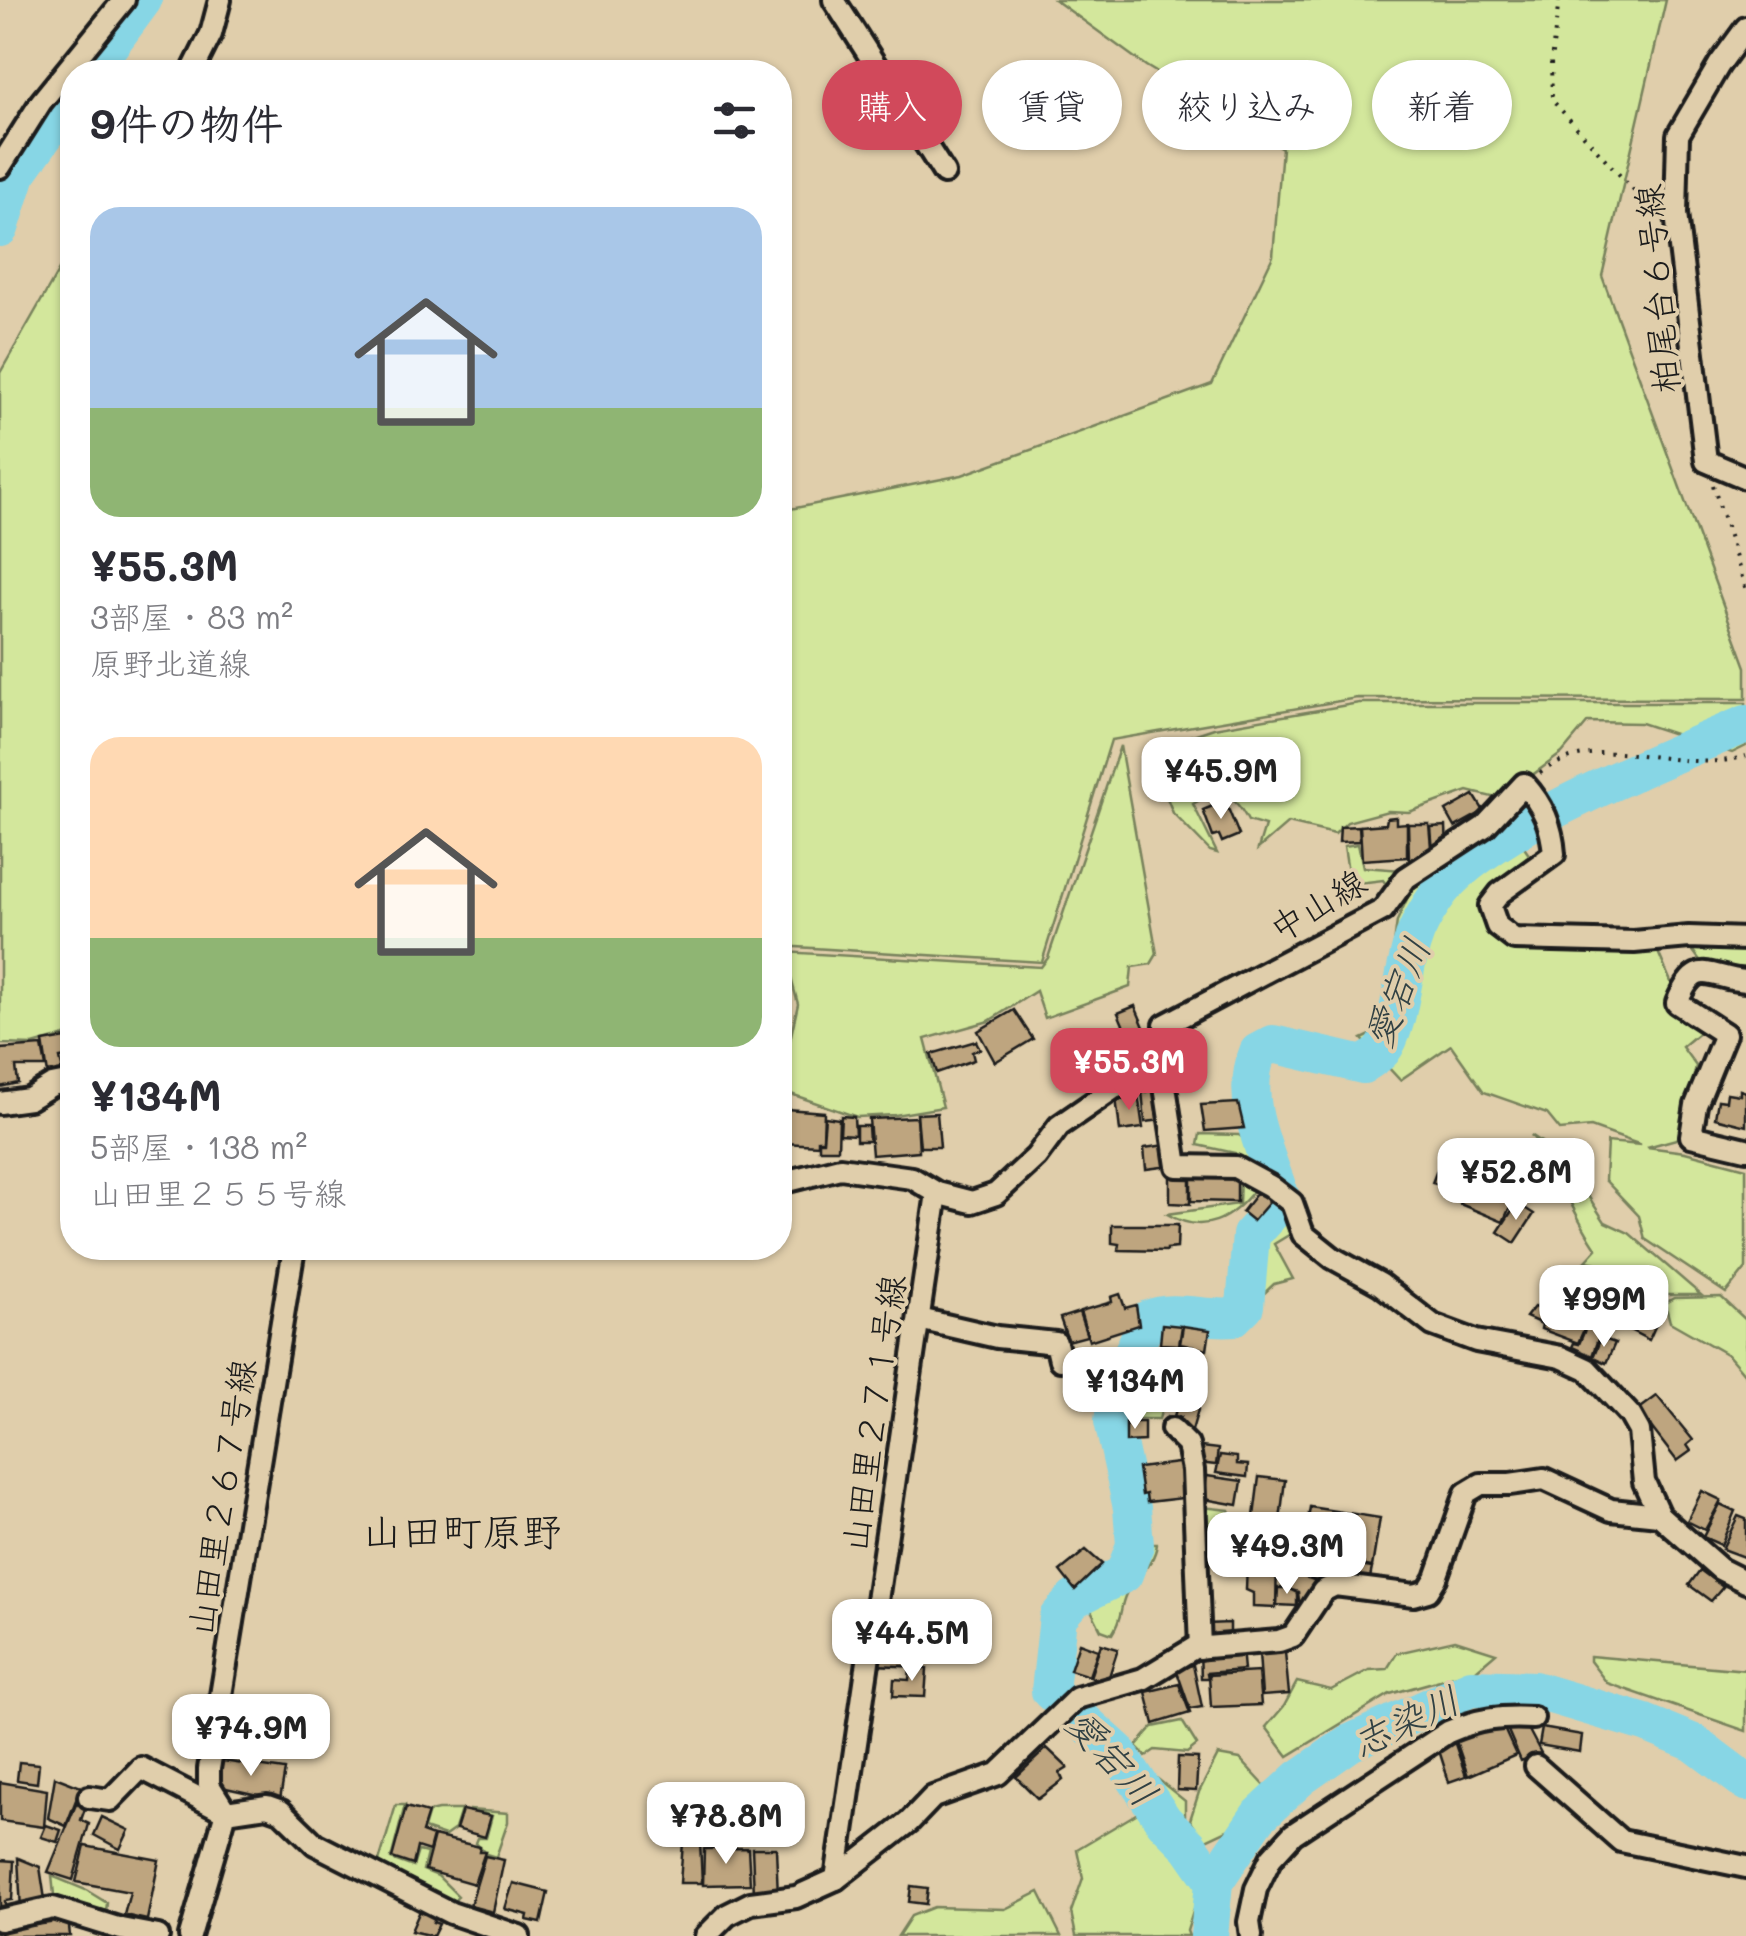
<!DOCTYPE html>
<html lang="ja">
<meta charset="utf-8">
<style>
:root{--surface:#fff;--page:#f7f7f7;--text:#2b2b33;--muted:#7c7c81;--accent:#d1495b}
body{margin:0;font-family:Mali,"Klee One",sans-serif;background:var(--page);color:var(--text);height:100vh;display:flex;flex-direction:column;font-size:38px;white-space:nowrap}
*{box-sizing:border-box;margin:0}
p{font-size:32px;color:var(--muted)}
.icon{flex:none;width:55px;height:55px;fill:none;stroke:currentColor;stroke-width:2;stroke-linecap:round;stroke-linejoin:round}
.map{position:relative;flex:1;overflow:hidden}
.panel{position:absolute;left:60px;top:60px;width:732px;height:1200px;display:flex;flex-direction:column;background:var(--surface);border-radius:40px;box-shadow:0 2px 8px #0004}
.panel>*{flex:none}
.hud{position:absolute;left:822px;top:60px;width:772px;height:90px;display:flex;gap:20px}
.price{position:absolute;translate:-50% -85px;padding:0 22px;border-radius:20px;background:#fff;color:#222;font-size:32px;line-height:65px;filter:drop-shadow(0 2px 5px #0008)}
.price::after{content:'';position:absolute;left:50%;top:60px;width:30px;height:22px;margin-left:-15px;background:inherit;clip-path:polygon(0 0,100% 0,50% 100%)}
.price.selected{background:var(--accent);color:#fff}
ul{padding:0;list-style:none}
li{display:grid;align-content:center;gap:20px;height:530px;padding:0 30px}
li span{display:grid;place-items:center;height:310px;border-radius:30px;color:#555}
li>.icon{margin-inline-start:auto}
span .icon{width:180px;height:180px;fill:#fffc;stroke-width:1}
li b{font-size:42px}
h2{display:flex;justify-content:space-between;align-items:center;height:120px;padding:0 30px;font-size:42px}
.pill{padding:0 35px;border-radius:45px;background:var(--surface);box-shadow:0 2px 8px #0004;font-size:35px;line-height:90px}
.pill.selected{background:var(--accent);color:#fff}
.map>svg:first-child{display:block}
</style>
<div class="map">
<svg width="1746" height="1936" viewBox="0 0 1746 1936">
<rect width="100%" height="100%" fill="#e0ceab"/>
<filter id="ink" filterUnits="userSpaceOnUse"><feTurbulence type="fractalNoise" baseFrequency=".01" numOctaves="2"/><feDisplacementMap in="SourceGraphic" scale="20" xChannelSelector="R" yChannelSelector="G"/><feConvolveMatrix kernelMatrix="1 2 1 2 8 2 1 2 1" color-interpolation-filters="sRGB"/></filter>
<g filter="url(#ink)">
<g fill="#d3e79c" stroke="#78825c" stroke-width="2.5">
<path d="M1055,0H1666L1602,276L1746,667V699L1357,698L1111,740L1042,962L780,946V511L962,475L1212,384L1273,256L1282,148L1146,66Z"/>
<path d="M72,247V1034L33,1045L0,1044V373Z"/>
<path d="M1359,703H1746V746L1732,753L1641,723L1588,722L1562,753L1500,799L1468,791L1409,812L1388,811L1347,822L1335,834L1288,823L1258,849L1265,826L1248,821C1234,793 1220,787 1193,804L1217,853L1210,851L1173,813L1148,750L1214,728Z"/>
<path d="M1120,746L1157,954L1151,964L1132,967L1130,987L1045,1018L1036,991L989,1021L925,1039L943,1107L895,1115L857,1117L791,1094L786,1058L798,1004L784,952L1041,967L1048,958Z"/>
<path d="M1501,814L1534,862L1497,891L1495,932L1655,945L1684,1012L1701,1031L1682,1047L1696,1066L1680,1138L1647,1147L1685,1152L1746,1168V1268L1726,1293L1645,1239L1639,1216L1605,1180L1607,1142L1641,1145L1591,1127L1560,1130L1547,1114L1484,1092L1451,1045L1400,1080L1362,1039L1377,1032L1390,976L1397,921L1412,888Z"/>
<path d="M1358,844L1363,867L1403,870L1391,891L1383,880L1350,884L1344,846Z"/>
<path d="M1746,946V968L1702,963L1690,947Z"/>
<path d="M1244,1081L1261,1083L1287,1188L1237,1163L1235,1153L1198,1145L1200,1134L1239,1135L1250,1144L1239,1100Z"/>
<path d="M1531,1135L1556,1152L1563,1171L1579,1182L1605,1222L1629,1233L1701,1295H1645C1627,1279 1610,1264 1586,1261L1597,1249C1571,1212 1559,1170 1531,1135Z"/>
<path d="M1240,1176L1256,1188C1232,1219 1204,1236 1167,1214L1239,1204Z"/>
<path d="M1275,1201L1294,1216L1297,1230L1274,1244L1293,1279L1274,1284L1252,1305L1242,1298C1243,1251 1235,1231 1275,1201Z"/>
<path d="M1721,1297L1746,1320V1376L1728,1355L1670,1322L1665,1303L1674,1298Z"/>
<path d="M1158,1335L1147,1381L1167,1391L1159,1419H1124V1433C1114,1427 1115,1419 1118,1409L1129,1407L1130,1391L1121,1385L1134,1354L1126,1348L1132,1336Z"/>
<path d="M1202,1507L1229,1510L1237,1530L1236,1538L1216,1544L1203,1540Z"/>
<path d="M1294,1530L1304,1531L1302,1546L1321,1554L1328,1567L1341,1573L1339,1580L1280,1567L1278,1551L1287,1548L1286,1539Z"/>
<path d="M1141,1544H1157C1154,1567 1136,1574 1126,1594C1119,1609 1123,1617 1112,1634L1101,1630L1090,1608L1098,1594L1127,1579Z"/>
<path d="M1455,1640L1496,1653L1476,1670L1390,1694L1288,1756L1266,1727L1284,1706L1297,1682L1331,1690L1369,1670L1387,1669L1397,1653Z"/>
<path d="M1590,1656L1746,1670V1731L1607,1683L1590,1661Z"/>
<path d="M1182,1721L1197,1745L1187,1753L1155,1750L1146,1756L1136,1746L1153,1727Z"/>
<path d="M1118,1747L1185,1801V1831C1155,1817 1136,1775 1118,1747Z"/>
<path d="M1218,1755L1240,1759L1266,1787L1238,1825L1204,1841L1190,1820L1199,1792Z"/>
<path d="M396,1805H405L391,1859L413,1867L418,1851L427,1853L423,1870L438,1876L458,1896L452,1905L378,1865Z"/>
<path d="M438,1810H461L455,1829L445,1836L424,1829L429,1812Z"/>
<path d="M469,1810L508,1813V1822L496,1857L486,1854L476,1843L478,1838H486L492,1816Z"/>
<path d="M1141,1811L1202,1883L1187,1931L1189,1936H1076L1071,1912L1083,1878L1077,1849Z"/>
<path d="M52,1876L86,1890L107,1903L105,1920L55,1905Z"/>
<path d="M1039,1892L1061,1936H898L911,1916L934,1907L1005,1909Z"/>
</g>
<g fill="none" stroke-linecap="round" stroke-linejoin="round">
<g stroke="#87d6e5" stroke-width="38">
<path d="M90,72L143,0"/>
<path d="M0,228L17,174L72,97"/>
<path d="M1214,1882L1189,1846L1164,1821L1117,1751L1050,1691L1058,1617L1074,1599L1124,1574L1135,1545L1132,1508L1113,1421L1119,1382L1148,1319C1174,1308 1205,1320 1234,1317L1245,1306L1251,1235L1282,1201C1267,1154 1238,1100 1258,1052L1273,1044L1363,1065C1368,1061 1378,1056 1382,1051C1401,1026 1402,971 1413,941C1417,927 1426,912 1434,900C1477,831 1669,757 1746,724"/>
<path d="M1209,1936L1214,1882L1258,1817L1300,1778L1350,1743L1471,1688L1534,1690L1645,1723L1694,1743L1746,1782"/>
</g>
</g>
<g fill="#bea57f" stroke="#1c1c1c" stroke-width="2.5">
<path d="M1474,795L1484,811L1455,827L1446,811Z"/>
<path d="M1225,801L1239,835L1222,842L1219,835L1213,837L1203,810Z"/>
<path d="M1396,817V824L1407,823V857L1362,860L1360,826L1386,824L1387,818Z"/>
<path d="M1408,824H1429L1432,859L1409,860Z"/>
<path d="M1359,826L1360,841L1339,842L1340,827Z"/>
<path d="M1446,826L1447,848L1433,852L1431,827Z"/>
<path d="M1135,1006L1147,1034L1130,1041L1118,1013Z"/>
<path d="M1014,1010L1033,1039L995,1062L978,1031Z"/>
<path d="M72,1037V1056L60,1058L63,1072L48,1075L43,1042Z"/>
<path d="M976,1041L980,1049L972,1052L974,1060L937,1073L931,1054Z"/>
<path d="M42,1046L46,1067H16L18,1083L0,1087V1049Z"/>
<path d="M1158,1089L1163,1120L1145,1122L1142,1091Z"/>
<path d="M1740,1090L1746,1092V1126L1715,1118L1718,1100L1726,1101L1727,1093L1740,1095Z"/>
<path d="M1138,1094L1143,1128L1120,1131L1116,1097Z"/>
<path d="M1238,1103L1244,1128L1205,1131L1201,1105Z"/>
<path d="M786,1109L824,1112L823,1140H818V1145L784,1143Z"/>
<path d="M937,1113L940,1147H920L917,1114Z"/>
<path d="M841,1116L854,1117L855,1135L840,1134Z"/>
<path d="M825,1117L839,1119L838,1149H819V1141H823Z"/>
<path d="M917,1117L919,1151L872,1155L869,1119Z"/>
<path d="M856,1126H868L869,1141H856Z"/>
<path d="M1166,1145L1170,1166L1146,1169L1144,1148Z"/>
<path d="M1442,1157L1451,1160L1440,1185L1432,1183Z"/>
<path d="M1453,1159L1473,1167L1458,1197L1439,1190Z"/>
<path d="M1170,1173H1190V1204L1170,1203Z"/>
<path d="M1191,1174L1237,1175V1202L1191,1201Z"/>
<path d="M1472,1176L1516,1194L1503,1222L1460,1204Z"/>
<path d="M1259,1190L1272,1199L1253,1221L1242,1212Z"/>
<path d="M1517,1203L1534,1214L1515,1243L1498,1232Z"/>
<path d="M1112,1225H1178L1177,1248L1167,1249V1251L1118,1250L1119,1244L1112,1243Z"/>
<path d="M1584,1265L1633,1289L1623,1309L1573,1285Z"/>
<path d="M1120,1294L1125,1308L1136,1305L1139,1325L1089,1341L1080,1311L1112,1302L1111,1297Z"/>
<path d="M1540,1300L1589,1318L1578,1343L1541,1329L1542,1324L1526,1317L1534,1307L1537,1308Z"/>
<path d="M1631,1309L1657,1322L1649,1340L1622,1326Z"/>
<path d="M1079,1312L1087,1336L1068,1341L1060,1318Z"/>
<path d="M1589,1320L1603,1325L1592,1356L1572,1347L1574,1343L1579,1344Z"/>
<path d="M1162,1324L1182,1326L1179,1345L1160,1344Z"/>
<path d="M1183,1326L1210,1330L1207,1350L1180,1344Z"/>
<path d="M1601,1338L1615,1343L1606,1363L1593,1357Z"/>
<path d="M1159,1349L1207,1362L1202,1381L1206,1382L1191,1434L1176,1429L1181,1417L1174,1416L1182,1392L1149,1381Z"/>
<path d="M1657,1396L1693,1440L1687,1445L1691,1451L1677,1461L1638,1410Z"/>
<path d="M1126,1422H1144V1441L1126,1442Z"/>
<path d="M1201,1447L1218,1449L1216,1465L1198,1463Z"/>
<path d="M1220,1455L1237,1457V1464L1248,1465L1247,1477L1216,1473Z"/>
<path d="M1186,1462L1192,1497L1147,1502L1146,1494L1142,1495L1138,1468Z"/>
<path d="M1207,1476L1242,1481L1238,1505L1204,1499Z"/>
<path d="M1259,1477L1285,1480L1277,1544L1251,1540Z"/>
<path d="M1702,1491L1721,1500L1705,1530L1687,1521Z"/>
<path d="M1720,1504L1735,1511L1721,1545L1703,1537Z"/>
<path d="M1310,1507L1380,1518L1372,1567L1347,1563L1350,1552L1304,1545Z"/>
<path d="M1738,1516L1746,1519V1558L1722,1549Z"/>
<path d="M1086,1550L1102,1564L1075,1590L1060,1571Z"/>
<path d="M1254,1558L1277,1560L1276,1608L1253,1607V1593L1246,1590L1247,1562L1254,1561Z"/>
<path d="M1353,1565L1372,1568L1369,1583L1350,1580Z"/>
<path d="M1700,1570L1723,1587L1711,1601L1689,1585Z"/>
<path d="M1287,1571L1320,1582L1309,1605L1299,1601L1298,1592L1288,1589Z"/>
<path d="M1278,1588H1287L1297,1593V1606L1277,1605Z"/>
<path d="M1230,1623V1641H1206L1205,1624Z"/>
<path d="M879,1631L923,1633L921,1667L875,1665Z"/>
<path d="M1079,1643L1098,1650L1089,1676L1070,1670Z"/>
<path d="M1101,1644L1118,1649L1107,1683L1090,1677Z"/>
<path d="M1242,1648L1244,1670L1207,1673L1208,1678H1201L1200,1650Z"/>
<path d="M1285,1652L1289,1694L1262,1696L1259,1653Z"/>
<path d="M1193,1665L1202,1707L1190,1709L1176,1669Z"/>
<path d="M910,1668L927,1669L925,1697L893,1696L894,1679L909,1680Z"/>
<path d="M1258,1672L1261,1705L1211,1707L1209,1675Z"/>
<path d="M1179,1684L1190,1713L1154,1724L1146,1692Z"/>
<path d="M1523,1719L1541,1753L1521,1761L1506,1726Z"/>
<path d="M1501,1722L1516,1755L1468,1776L1456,1741Z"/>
<path d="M1542,1728L1582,1735L1580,1752L1539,1745Z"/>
<path d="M1453,1738L1466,1776L1449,1782L1437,1744Z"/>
<path d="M1047,1748L1068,1768L1060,1773L1063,1780L1038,1799L1016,1777Z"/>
<path d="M1178,1757L1198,1758L1196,1791L1177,1790Z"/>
<path d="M216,1760L285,1770L280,1800L217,1786Z"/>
<path d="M19,1762L39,1764L37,1783L17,1780Z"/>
<path d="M55,1777L81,1787L66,1826L48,1818Z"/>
<path d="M0,1782L47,1790L44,1827L0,1821Z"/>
<path d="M77,1802L86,1806L81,1820L89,1824L73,1880L48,1872Z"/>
<path d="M406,1807L428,1813L422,1832L433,1836L429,1851L417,1847L413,1865L392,1858Z"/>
<path d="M462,1810L491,1816L485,1837L456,1829Z"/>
<path d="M102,1817L129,1830L120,1849L94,1835Z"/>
<path d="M46,1825L61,1830L57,1842L41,1837Z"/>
<path d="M434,1836L480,1847L479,1852H485L474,1884L425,1870Z"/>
<path d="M683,1842H700L702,1883H680Z"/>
<path d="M85,1846L159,1860L147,1920L124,1915L130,1892L76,1882Z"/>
<path d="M748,1848L750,1884L703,1885L704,1849Z"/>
<path d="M752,1848H776L778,1895H754Z"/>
<path d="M485,1856L504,1860L493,1912L470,1906Z"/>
<path d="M18,1858L40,1867L46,1906L21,1909Z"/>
<path d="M0,1860L14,1861L12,1900L5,1901V1906H0Z"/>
<path d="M513,1883L548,1892L541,1923L527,1920L528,1915L505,1909Z"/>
<path d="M911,1886L928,1888L926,1904L909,1902Z"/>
<path d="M422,1906L438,1912L433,1922L439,1924L433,1936L411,1931Z"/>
<path d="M50,1917H68L70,1936H0V1930L50,1923Z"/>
</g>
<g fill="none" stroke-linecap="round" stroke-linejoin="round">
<defs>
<g id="minor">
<path d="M834,0L944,173"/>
<path d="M1746,28L1719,65L1678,135L1676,214L1706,461L1746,478"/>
<path d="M192,72L211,34L220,0"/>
<path d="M0,167L41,102L124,0"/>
<path d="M1746,981C1709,979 1697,954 1677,1003L1725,1034L1696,1105L1691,1136L1746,1149"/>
<path d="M1163,1073L1169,1055L1165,1025L1383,910L1406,878L1484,827L1524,784C1543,805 1552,826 1554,854L1500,893L1490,906L1497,926L1514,939L1634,942L1689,937L1746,939"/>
<path d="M0,1103L29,1099L52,1085L72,1081"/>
<path d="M780,1183L840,1168L912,1178L937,1193L972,1202L996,1194L1036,1157L1059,1126L1114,1088L1163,1073L1177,1166L1235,1167L1270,1186L1292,1203L1303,1234L1333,1258L1380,1284L1433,1325L1476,1341L1561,1357L1587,1369L1630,1415L1639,1431L1644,1482L1659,1515L1720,1569L1746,1582"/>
<path d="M919,1319L997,1337L1056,1343L1060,1360"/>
<path d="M1172,1429L1188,1445L1193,1470L1200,1648"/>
<path d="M1536,1766L1621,1841L1746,1867"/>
<path d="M89,1797L110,1800L141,1768L224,1811"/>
<path d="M226,1812L209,1785V1769L294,1248"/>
<path d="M836,1879L937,1193"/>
<path d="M0,1920L53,1908L121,1929L158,1936"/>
<path d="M190,1936L226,1812L267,1806L281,1811L315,1844L451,1913L519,1936"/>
<path d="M706,1936L727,1915L751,1903L796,1897L836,1879L909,1822L933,1797L998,1774L1077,1698L1143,1679L1194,1648L1279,1641L1293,1636L1323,1591L1335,1585L1414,1595L1428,1591L1436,1578L1466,1493L1481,1484H1510L1544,1479L1611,1510L1659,1515"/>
<path d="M1251,1936L1249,1922L1256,1889L1271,1858L1293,1834L1448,1732C1478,1719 1501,1716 1533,1718"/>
</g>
</defs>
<use href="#minor" stroke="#1c1c1c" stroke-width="28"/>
<g stroke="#1c1c1c" stroke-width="4" stroke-dasharray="2.5 8" stroke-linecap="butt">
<path d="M1559,0L1551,61L1552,100L1634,191L1658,204"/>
<path d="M1713,485L1746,590"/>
<path d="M1540,773C1605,727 1679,777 1746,756"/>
</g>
<use href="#minor" stroke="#e0ceab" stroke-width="20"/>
</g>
</g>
<g text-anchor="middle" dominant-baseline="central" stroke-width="8" stroke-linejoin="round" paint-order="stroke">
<g font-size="35" fill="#1c1c1c" stroke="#e0ceab">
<text transform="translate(1656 289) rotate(-95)">柏尾台６号線</text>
<text transform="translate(1317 904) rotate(-31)">中山線</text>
<text transform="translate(872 1413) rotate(-82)">山田里２７１号線</text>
<text transform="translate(220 1497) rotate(-81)">山田里２６７号線</text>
</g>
<g font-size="38" font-style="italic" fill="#314144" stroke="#e0ceab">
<text transform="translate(1396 992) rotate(-68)">愛宕川</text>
<text transform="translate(1405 1720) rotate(-25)">志染川</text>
<text transform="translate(1113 1757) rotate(48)">愛宕川</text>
</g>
<g font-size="40" fill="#1c1c1c" stroke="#e0ceab">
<text x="462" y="1530">山田町原野</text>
</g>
</g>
</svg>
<b class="price" style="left:1221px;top:822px">¥45.9M</b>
<b class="price selected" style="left:1129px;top:1113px">¥55.3M</b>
<b class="price" style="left:1516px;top:1223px">¥52.8M</b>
<b class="price" style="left:1604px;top:1350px">¥99M</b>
<b class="price" style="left:1135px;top:1432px">¥134M</b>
<b class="price" style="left:1287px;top:1597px">¥49.3M</b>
<b class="price" style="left:912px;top:1684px">¥44.5M</b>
<b class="price" style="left:251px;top:1779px">¥74.9M</b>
<b class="price" style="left:726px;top:1867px">¥78.8M</b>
<div class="hud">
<a class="pill selected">購入</a>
<a class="pill">賃貸</a>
<a class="pill">絞り込み</a>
<a class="pill">新着</a>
</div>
<section class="panel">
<h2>9件の物件<svg class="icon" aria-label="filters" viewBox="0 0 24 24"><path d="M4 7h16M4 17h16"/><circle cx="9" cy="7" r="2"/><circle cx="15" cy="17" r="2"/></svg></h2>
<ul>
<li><span style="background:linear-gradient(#a9c7e8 65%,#8fb573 0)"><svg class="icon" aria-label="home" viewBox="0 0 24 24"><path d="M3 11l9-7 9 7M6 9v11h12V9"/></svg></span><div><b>¥55.3M</b><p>3部屋 · 83 m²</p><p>原野北道線</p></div></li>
<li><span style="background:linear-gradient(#ffd9b3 65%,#8fb573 0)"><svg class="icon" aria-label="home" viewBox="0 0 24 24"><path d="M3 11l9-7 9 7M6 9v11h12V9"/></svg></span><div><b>¥134M</b><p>5部屋 · 138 m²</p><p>山田里２５５号線</p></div></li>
</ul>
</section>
</div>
